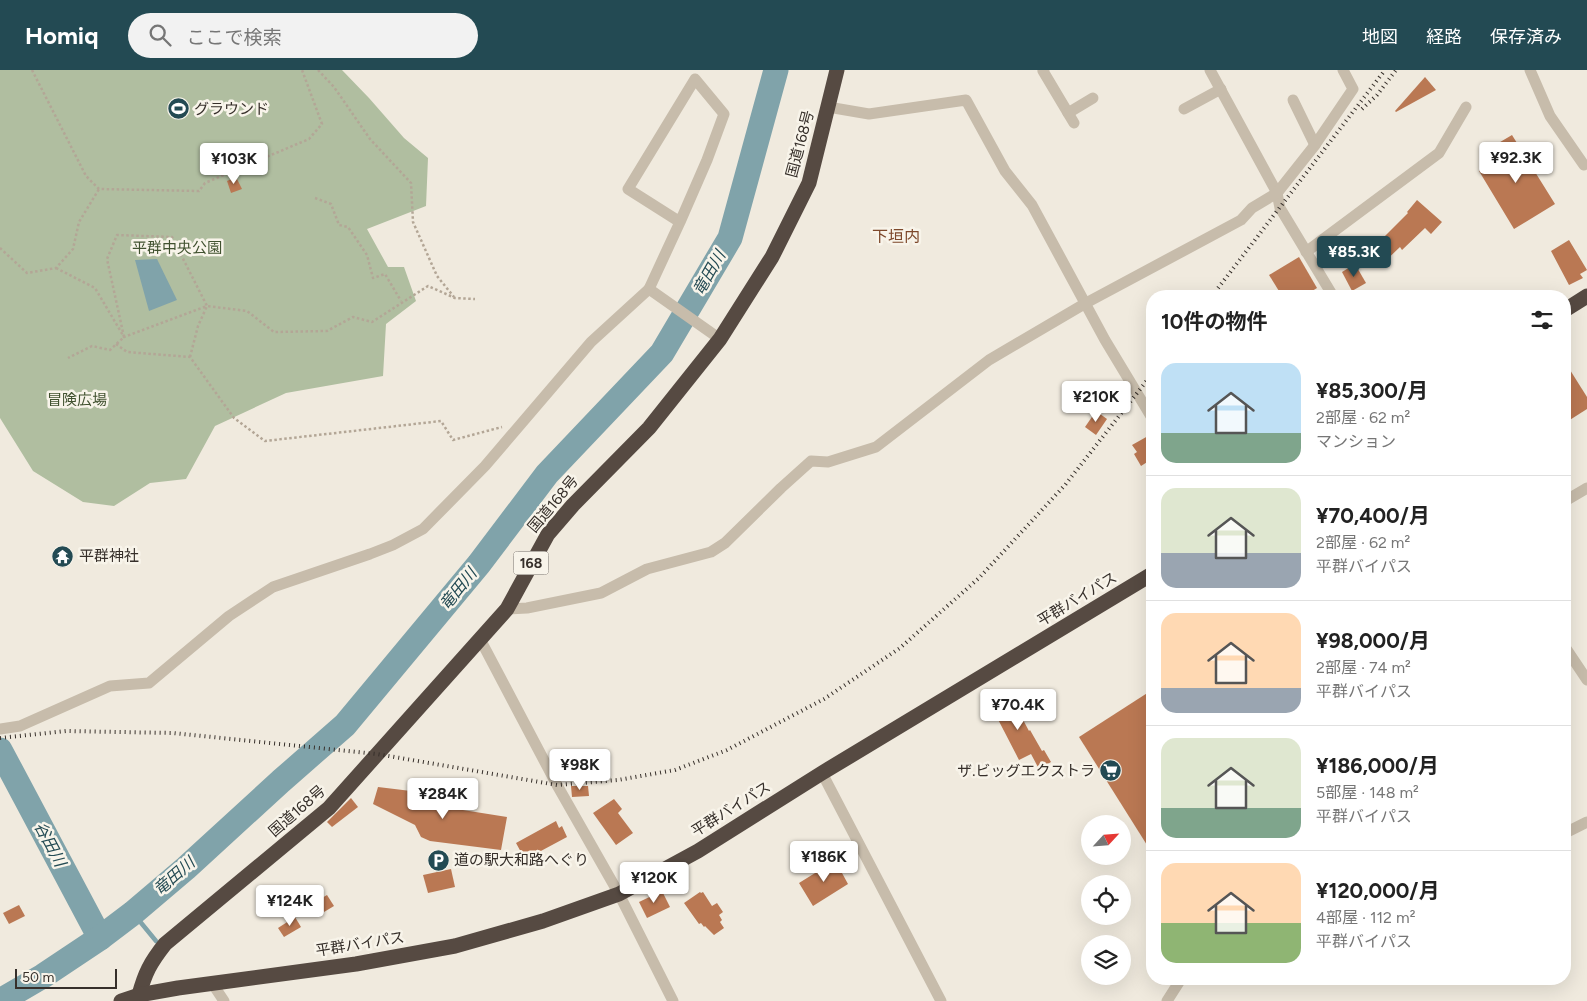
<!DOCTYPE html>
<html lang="ja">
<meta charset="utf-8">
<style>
:root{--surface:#fff;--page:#f2f2f2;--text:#222;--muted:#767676;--line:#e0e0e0;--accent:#234a53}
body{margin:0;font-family:Figtree,"Noto Sans JP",sans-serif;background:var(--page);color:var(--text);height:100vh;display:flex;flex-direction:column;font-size:19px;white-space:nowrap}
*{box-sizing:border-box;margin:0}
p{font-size:16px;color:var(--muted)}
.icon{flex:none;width:28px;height:28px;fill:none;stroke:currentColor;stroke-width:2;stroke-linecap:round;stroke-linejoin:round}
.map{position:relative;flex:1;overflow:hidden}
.details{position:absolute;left:1146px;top:220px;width:425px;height:695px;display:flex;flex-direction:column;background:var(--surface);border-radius:20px;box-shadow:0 5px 20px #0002}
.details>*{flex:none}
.needle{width:32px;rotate:64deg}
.tools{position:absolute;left:1081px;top:745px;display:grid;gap:10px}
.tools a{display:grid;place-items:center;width:50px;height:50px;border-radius:50%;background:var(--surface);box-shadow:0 5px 20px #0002;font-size:25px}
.scale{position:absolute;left:15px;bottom:12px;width:102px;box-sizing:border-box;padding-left:5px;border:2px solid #362f2a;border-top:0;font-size:14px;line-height:18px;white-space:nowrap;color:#362f2a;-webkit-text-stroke:4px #f8f4ea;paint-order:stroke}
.price{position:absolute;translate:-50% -42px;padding:0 11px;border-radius:5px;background:#fff;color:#222;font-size:16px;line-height:32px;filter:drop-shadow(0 1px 2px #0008)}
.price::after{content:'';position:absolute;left:50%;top:30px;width:15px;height:11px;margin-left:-8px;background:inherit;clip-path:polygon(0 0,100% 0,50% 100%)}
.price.selected{background:var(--accent);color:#fff}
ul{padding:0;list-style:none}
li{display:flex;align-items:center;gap:15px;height:125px;padding:0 15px}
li+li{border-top:1px solid var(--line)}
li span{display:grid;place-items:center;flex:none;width:140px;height:100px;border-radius:15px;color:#555}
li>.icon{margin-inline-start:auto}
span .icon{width:60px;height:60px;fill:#fffc;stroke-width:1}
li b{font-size:21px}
h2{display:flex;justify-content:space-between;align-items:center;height:60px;padding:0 15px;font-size:21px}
header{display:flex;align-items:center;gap:30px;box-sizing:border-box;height:70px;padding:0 25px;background:var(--accent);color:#fff}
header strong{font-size:24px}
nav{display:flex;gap:28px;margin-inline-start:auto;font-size:18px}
.search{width:350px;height:45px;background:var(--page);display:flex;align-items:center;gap:12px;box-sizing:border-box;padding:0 18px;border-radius:28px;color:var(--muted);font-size:19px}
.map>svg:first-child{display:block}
</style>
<header>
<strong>Homiq</strong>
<div class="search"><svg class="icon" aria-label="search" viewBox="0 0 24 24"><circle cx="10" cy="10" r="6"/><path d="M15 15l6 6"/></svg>ここで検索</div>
<nav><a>地図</a><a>経路</a><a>保存済み</a></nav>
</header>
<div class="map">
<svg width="1587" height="931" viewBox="0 0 1587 931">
<rect width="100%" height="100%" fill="#f0eade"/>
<path fill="#b0bea0" d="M0,0H342L369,28L404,68L428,88L426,136L367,159L388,197H404L416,231L386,254L383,306L286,323L215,356L186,409L150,413L114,436L83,432L33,401L0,348Z"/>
<path fill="#80a3aa" d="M157,189L177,230L149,241L135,190Z"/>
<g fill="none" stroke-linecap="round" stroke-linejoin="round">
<path stroke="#80a3aa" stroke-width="4.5" d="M133,843L156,871"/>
<g stroke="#80a3aa" stroke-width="25">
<path d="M0,680L100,868"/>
<path d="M0,931L43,906L100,868L133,843L186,798L281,711L345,655L479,494L547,404L662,283L730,168L776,0"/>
</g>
</g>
<g fill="#ba7853">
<path d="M1425,7L1436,20L1396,42L1395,41Z"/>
<path d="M1512,65L1555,134L1514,159L1479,101L1497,90L1490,78Z"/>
<path d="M236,107L242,119L231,123L227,111Z"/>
<path d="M1417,130L1442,152L1431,164L1425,158L1402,180L1400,177L1378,198L1361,182L1376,167L1380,171L1408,143L1407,142Z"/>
<path d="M1569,170L1587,200L1580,204L1583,208L1569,215L1551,181Z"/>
<path d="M1299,187L1317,218L1304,226H1282L1269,205Z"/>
<path d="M1355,194L1366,213L1352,221L1342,202Z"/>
<path d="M1565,292L1587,327V339L1565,353Z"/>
<path d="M1096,341L1107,349L1096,365L1085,357Z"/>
<path d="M1148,366L1152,373V389L1141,396L1134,384L1137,382L1132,375Z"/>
<path d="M1152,620V783L1079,667Z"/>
<path d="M1008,622L1029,661L1030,660L1042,681L1044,680L1051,692L1039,699L1031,684L1019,690L989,632Z"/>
<path d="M571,716H588L589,726L572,727Z"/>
<path d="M378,717L411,721V725L445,728L444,737L507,747L501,780L430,771L421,767L415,755L373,734Z"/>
<path d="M351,728L358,737L332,757L327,752Z"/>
<path d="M614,729L622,739L618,743L633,763L616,775L593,743Z"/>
<path d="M556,751L559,758L562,756L567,767L539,782L542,787L528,795L516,773Z"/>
<path d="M838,791L845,801L842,803L848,814L813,836L799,813L828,795L829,797Z"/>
<path d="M451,799L455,817L428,823L423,805Z"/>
<path d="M662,821L670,837L647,848L639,832Z"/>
<path d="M700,822L701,823L703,822L712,836L717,833L723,842L719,845L722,850L720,852L724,858L714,865L705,856L704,857L701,853L699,854L684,833Z"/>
<path d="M327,825L334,836L324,842L317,831Z"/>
<path d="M19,835L25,846L9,854L3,843Z"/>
<path d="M295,847L301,857L284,867L278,858Z"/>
</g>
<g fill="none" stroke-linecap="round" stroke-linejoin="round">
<g stroke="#b3a696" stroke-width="2.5" stroke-dasharray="2.5 2.5" stroke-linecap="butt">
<path d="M32,0L86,106L99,119L199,121L205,113L309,69L322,54L302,0"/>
<path d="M318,0L334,17L370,69L411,113L413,152L437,206L454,227"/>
<path d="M315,128L331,134L339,155L348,157L367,185L373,208L385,204L401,231"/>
<path d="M0,178L27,203L56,198L73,179L79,152L99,119"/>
<path d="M56,198L95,218L124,267L207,236L172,167L117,165L107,189L124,267L110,280L92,276L68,288"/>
<path d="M116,274L127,282L190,287L234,348L265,371L441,351L453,370L502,357"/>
<path d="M190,287L198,256L207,236L247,241L274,262L327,261L353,247L372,252L428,216L455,228L475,229"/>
</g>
<g stroke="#c7bcab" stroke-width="11">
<path d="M1044,0L1043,1L1074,53"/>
<path d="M1210,0L1277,123L1280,138L1333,226"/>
<path d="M1530,0L1550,46L1584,95"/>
<path d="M1293,30L1315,75"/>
<path d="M828,37L869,44L966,30L1005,101L1032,135L1105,270L1152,348"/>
<path d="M1184,39L1221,19"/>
<path d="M1068,43L1093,28"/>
<path d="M1306,182L1439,83L1466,37"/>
<path d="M649,219L720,269"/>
<path d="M1565,431L1587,418"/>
<path d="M507,539L527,538L601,523L647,499L711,482L725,473L781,418L811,391L828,392L876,377L989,290L1086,233L1241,150L1252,138L1277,123L1315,75L1353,19L1343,0"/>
<path d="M480,569L557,715L619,824L673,931"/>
<path d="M1565,577L1587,610"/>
<path d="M0,659L20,656L110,616L149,613L229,546L273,517L370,484L393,475L423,459L485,396L591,272L649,219L680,152L707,90L724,44L695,9L628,119L680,152"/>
<path d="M822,703L941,931"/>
<path d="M1565,763L1587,752"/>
<path d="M212,913L224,931"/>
<path d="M1167,931L1181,909"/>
</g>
<g stroke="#564a42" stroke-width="15">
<path d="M1565,240L1587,226"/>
<path d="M139,925C145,903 150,893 165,874L329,738L507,539L548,464L573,435L649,358L720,269L772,187L809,113L837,0"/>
<path d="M121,931L139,925L178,918L356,894L455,876L543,851L619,824L698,781L822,703L1152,504"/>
</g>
<g stroke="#362f2a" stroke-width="4" stroke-dasharray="1 4" stroke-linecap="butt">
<path d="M1362,39L1377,25L1396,0"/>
<path d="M1212,226L1385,0"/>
<path d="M0,668L66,661L173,663L377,684L557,715L618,710L675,700L727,680L824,629L900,578L979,508L1065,415L1152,304"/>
</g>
</g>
<defs>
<symbol id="stadium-disc" viewBox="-11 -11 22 22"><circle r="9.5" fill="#234a53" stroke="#f8f4ea"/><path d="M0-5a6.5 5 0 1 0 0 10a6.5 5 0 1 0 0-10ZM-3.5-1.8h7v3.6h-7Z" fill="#fff"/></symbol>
<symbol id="temple-disc" viewBox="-11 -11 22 22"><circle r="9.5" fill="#234a53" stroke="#f8f4ea"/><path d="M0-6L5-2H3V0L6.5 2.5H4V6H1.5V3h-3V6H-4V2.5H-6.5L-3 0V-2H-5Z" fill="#fff"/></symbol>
<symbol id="supermarket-disc" viewBox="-11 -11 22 22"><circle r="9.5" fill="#234a53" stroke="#f8f4ea"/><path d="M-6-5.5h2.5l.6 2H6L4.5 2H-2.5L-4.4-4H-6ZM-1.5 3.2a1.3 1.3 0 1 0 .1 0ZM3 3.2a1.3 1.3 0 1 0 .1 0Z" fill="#fff"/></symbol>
<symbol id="parking-disc" viewBox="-11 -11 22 22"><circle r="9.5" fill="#234a53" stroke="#f8f4ea"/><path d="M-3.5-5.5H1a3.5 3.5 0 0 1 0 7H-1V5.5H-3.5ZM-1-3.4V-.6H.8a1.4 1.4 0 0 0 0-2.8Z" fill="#fff"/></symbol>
</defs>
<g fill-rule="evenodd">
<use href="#stadium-disc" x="166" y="26" width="25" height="25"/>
<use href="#temple-disc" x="50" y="474" width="25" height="25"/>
<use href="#supermarket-disc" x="1098" y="688" width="25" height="25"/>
<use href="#parking-disc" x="426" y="778" width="25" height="25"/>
</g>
<g text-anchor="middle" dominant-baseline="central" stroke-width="5" stroke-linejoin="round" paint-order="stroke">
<rect fill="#f8f4ea" stroke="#706a64" stroke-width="1" x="513.5" y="481.5" width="35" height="23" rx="4"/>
<g font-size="14" font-weight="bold" fill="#362f2a">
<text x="531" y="493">168</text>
</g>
<g font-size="15" fill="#362f2a" stroke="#f8f4ea" text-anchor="start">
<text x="194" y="39">グラウンド</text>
<text x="79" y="486">平群神社</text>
<text x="1095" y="701" text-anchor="end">ザ.ビッグエクストラ</text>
<text x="454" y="790">道の駅大和路へぐり</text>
</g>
<g font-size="15" fill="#362f2a" stroke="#f8f4ea">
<text transform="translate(800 74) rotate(-75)">国道168号</text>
<text transform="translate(553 434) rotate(-50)">国道168号</text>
<text transform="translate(1077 529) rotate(-31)">平群バイパス</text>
<text transform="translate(731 739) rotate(-32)">平群バイパス</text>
<text transform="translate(297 741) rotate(-41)">国道168号</text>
<text transform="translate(360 874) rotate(-9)">平群バイパス</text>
</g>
<g font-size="15" fill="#415230" stroke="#f8f4ea">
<text x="177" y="178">平群中央公園</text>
<text x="77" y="330">冒険広場</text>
</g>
<g font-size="16" fill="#7d482b" stroke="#f8f4ea">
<text x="896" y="166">下垣内</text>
</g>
<g font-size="16" font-style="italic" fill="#234a53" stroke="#f8f4ea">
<text transform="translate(709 203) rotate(-60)">竜田川</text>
<text transform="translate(458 519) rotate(-51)">竜田川</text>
<text transform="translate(50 774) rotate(62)">谷田川</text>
<text transform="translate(174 806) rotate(-41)">竜田川</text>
</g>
</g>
</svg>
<div class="tools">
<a><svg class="needle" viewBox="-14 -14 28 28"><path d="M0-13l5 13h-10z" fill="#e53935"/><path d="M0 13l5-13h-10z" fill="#767676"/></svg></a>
<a><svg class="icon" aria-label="locate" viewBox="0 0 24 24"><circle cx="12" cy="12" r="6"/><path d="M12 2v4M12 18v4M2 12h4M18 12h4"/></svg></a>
<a><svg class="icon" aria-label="layers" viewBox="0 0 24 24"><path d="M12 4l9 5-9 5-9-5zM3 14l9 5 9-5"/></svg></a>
</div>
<div class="scale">50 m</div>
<b class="price" style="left:1516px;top:114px">¥92.3K</b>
<b class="price" style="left:234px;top:115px">¥103K</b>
<b class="price selected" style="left:1354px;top:208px">¥85.3K</b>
<b class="price" style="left:1096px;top:353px">¥210K</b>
<b class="price" style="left:1018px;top:661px">¥70.4K</b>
<b class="price" style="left:580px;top:721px">¥98K</b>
<b class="price" style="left:443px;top:750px">¥284K</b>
<b class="price" style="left:824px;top:813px">¥186K</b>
<b class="price" style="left:654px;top:834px">¥120K</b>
<b class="price" style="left:290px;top:857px">¥124K</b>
<section class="details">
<h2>10件の物件<svg class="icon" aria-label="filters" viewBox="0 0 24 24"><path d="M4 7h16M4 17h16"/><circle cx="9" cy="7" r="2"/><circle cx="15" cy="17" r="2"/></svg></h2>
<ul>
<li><span style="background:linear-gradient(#bfe0f5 70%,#7fa58c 0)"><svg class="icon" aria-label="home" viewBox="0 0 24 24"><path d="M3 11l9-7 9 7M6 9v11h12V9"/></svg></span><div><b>¥85,300/月</b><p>2部屋 · 62 m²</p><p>マンション</p></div></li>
<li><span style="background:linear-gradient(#dfe7d0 65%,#9aa5b1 0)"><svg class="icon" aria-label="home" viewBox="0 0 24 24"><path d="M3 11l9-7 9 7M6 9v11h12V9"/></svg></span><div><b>¥70,400/月</b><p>2部屋 · 62 m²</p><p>平群バイパス</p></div></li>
<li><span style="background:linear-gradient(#ffd9b3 75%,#9aa5b1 0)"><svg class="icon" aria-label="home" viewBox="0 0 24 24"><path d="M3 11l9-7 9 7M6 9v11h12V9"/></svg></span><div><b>¥98,000/月</b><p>2部屋 · 74 m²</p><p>平群バイパス</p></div></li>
<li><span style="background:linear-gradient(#dfe7d0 70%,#7fa58c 0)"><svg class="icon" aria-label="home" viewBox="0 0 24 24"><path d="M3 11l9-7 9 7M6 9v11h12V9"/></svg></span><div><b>¥186,000/月</b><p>5部屋 · 148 m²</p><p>平群バイパス</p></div></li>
<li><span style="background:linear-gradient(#ffd9b3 60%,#8fb573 0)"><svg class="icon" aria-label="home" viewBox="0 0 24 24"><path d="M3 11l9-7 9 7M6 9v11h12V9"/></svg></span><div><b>¥120,000/月</b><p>4部屋 · 112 m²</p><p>平群バイパス</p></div></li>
</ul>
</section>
</div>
